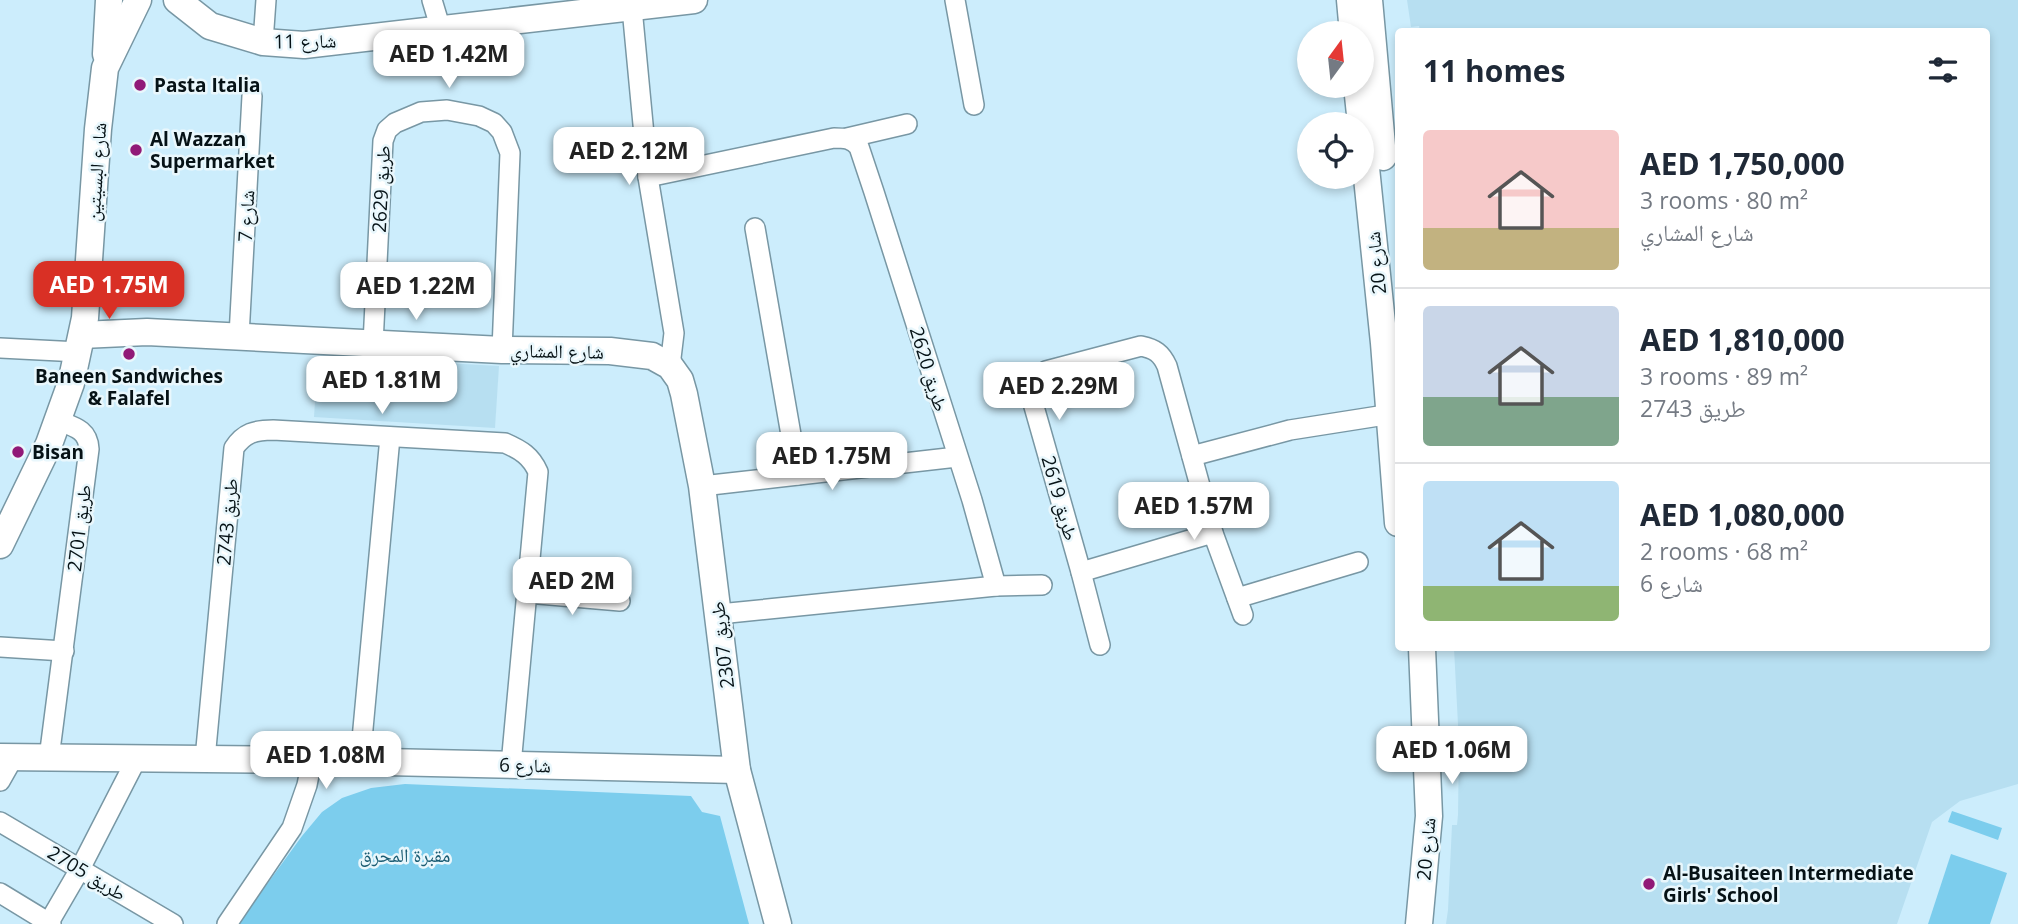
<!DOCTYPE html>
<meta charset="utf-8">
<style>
:root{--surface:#fff;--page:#f6f6f7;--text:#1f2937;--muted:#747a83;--line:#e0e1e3;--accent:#d93025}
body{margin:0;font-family:"Open Sans","Noto Naskh Arabic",sans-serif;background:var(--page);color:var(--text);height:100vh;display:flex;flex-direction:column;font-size:26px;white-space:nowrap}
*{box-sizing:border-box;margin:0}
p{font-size:23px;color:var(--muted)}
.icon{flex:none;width:38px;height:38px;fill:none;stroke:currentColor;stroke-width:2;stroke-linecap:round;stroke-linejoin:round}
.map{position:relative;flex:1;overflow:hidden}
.sheet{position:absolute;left:1395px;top:28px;width:595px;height:623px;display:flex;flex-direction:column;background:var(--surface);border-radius:7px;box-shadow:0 4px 10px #0003}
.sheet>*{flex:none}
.needle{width:46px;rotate:15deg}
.controls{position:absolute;left:1297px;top:21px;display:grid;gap:14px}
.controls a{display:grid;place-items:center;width:77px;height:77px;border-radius:50%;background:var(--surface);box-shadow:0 4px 10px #0003;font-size:35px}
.price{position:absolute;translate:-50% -60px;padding:0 16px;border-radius:14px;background:#fff;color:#222;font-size:23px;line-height:46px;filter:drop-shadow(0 2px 4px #0008)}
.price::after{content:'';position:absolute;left:50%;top:42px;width:21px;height:16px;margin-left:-10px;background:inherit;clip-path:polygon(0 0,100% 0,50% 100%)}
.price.selected{background:var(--accent);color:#fff}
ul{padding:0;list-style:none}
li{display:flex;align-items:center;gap:21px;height:175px;padding:0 28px}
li+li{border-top:2px solid var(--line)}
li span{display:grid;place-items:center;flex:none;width:196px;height:140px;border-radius:7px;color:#555}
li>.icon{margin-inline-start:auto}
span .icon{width:84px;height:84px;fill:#fffc;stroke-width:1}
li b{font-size:30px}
h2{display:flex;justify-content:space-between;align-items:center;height:84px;padding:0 28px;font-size:30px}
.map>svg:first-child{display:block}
</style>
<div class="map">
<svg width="2018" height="924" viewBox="0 0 2018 924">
<rect width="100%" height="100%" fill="#ccedfc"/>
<g fill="#b7dff1">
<path d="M1407,0H2018V784L1960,801L1932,822L1897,924H1446L1448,910L1452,825H1457L1458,815L1459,744L1454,648H1986V32L1420,31L1419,26L1411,27Z"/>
<path d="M318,356L499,366L495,428L314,417Z"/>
</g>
<g fill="#7ccded">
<path d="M405,784L691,796L702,812L720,816L749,924H238L302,836L322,812L342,798L371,788Z"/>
<path d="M1952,811L2002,828L1998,840L1948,822Z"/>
<path d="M1951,854L2007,873L1990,924H1928Z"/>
</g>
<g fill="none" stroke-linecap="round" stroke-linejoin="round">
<defs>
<g id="street">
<path d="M432,0L441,30"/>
<path d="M955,0L974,105"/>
<path d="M632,8L648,177L674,333L670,366"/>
<path d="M263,42L266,0"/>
<path d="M847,138L907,124"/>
<path d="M648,177L834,138C844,138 852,138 859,147L874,192L972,500L996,586"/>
<path d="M755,228L798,475"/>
<path d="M239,336L252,96"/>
<path d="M373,344L383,141L387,130L395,123L421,112L447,110L479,116L494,123L502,132L510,153L502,350"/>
<path d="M0,348L79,352"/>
<path d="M1192,456L1290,430L1398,413"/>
<path d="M702,486L957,457"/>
<path d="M1081,572L1213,533"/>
<path d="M527,593L620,601"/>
<path d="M1237,598L1358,562"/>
<path d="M719,614L996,586L1042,585"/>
<path d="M1100,645L1081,572L1031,396C1032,384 1036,378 1046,371L1141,346C1155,349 1161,353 1167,366L1213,533L1243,615"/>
<path d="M0,647L64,651"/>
<path d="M49,758L89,449C88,430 75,427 59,421"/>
<path d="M205,759L234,448C244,433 255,430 273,430L505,443C521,450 531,456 538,472L511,765"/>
<path d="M360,761L390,437"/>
<path d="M0,781L13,758"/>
<path d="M0,822L173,924"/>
<path d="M0,893L51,924"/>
<path d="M48,924L80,869L137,758"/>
<path d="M227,924L292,828L307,785L312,760"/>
</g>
<g id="secondary">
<path d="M177,0L210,26L263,42L304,45L694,0"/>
<path d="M1350,0L1353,33"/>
<path d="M1369,0L1383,157"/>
<path d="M106,54L109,0"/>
<path d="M1357,86L1361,124"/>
<path d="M1362,129L1384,343L1398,523"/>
<path d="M82,335L147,332L502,350L610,351L652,356L670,366L680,380L684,394L702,486L737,770L778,924"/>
<path d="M0,545L49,444L71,383L85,318L98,129L105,68L138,0"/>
<path d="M0,757L295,760L737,770"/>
<path d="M1419,924L1429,816L1422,648"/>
</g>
</defs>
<use href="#street" stroke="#7897a4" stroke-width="22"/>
<use href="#secondary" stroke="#7897a4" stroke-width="29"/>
<use href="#street" stroke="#fff" stroke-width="19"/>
<use href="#secondary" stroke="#fff" stroke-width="26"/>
</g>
<g fill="#911977" stroke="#e9f7fc" stroke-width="2.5">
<circle cx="140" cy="85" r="7"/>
<circle cx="136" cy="150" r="7"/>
<circle cx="129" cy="354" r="7"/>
<circle cx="18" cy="452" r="7"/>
<circle cx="1649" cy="884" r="7"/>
</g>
<g text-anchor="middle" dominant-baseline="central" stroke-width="5" stroke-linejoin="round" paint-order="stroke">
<g font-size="19" fill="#061216" stroke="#e9f7fc">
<text transform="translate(305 41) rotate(-1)">شارع 11</text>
<text transform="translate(96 172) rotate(-86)">شارع البسيتين</text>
<text transform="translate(381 189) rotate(-87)">طريق 2629</text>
<text transform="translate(246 216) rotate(-87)">شارع 7</text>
<text transform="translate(1376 263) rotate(-96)">شارع 20</text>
<text transform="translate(557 351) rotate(1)">شارع المشاري</text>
<text transform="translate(929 369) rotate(73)">طريق 2620</text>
<text transform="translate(1060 498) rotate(74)">طريق 2619</text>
<text transform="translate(227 522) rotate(-85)">طريق 2743</text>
<text transform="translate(79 528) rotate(-83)">طريق 2701</text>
<text transform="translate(722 645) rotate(-97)">طريق 2307</text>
<text transform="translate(525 765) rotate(1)">شارع 6</text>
<text transform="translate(1426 849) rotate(-85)">شارع 20</text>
<text transform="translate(87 873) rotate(31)">طريق 2705</text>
</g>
<g font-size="19" font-weight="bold" fill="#061216" stroke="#e9f7fc" text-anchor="start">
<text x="154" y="85">Pasta Italia</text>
<text x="150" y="139">Al Wazzan<tspan x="150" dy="22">Supermarket</tspan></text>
<text x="129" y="376" text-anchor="middle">Baneen Sandwiches<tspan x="129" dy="22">&amp; Falafel</tspan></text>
<text x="32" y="452">Bisan</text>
<text x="1663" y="873">Al-Busaiteen Intermediate<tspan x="1663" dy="22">Girls' School</tspan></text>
</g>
<g font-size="19" fill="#1a5c73" stroke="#e9f7fc">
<text x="405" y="855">مقبرة المحرق</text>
</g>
</g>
</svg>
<div class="controls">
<a><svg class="needle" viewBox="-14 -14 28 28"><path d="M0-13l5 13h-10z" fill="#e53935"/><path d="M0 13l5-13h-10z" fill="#747a83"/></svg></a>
<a><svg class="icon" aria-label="locate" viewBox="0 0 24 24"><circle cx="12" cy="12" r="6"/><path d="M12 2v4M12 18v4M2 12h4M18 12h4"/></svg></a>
</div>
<b class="price" style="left:449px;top:90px">AED 1.42M</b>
<b class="price" style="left:629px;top:187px">AED 2.12M</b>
<b class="price selected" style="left:109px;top:321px">AED 1.75M</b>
<b class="price" style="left:416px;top:322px">AED 1.22M</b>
<b class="price" style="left:382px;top:416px">AED 1.81M</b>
<b class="price" style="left:1059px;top:422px">AED 2.29M</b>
<b class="price" style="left:832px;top:492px">AED 1.75M</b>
<b class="price" style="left:1194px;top:542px">AED 1.57M</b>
<b class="price" style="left:572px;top:617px">AED 2M</b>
<b class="price" style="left:1452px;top:786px">AED 1.06M</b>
<b class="price" style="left:326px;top:791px">AED 1.08M</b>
<section class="sheet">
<h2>11 homes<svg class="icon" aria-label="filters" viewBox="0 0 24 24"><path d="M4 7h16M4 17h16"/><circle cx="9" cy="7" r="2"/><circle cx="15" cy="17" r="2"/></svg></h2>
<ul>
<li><span style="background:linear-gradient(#f6c9c9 70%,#c2b280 0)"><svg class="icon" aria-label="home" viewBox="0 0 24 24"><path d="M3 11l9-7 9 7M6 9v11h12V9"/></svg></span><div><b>AED 1,750,000</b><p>3 rooms · 80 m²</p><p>شارع المشاري</p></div></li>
<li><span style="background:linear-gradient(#c9d6e8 65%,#7fa58c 0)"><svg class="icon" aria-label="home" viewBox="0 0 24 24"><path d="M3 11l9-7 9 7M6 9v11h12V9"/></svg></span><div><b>AED 1,810,000</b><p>3 rooms · 89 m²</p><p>طريق 2743</p></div></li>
<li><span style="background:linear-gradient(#bfe0f5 75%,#8fb573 0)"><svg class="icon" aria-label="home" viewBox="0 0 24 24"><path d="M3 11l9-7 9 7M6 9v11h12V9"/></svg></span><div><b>AED 1,080,000</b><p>2 rooms · 68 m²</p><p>شارع 6</p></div></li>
</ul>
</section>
</div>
